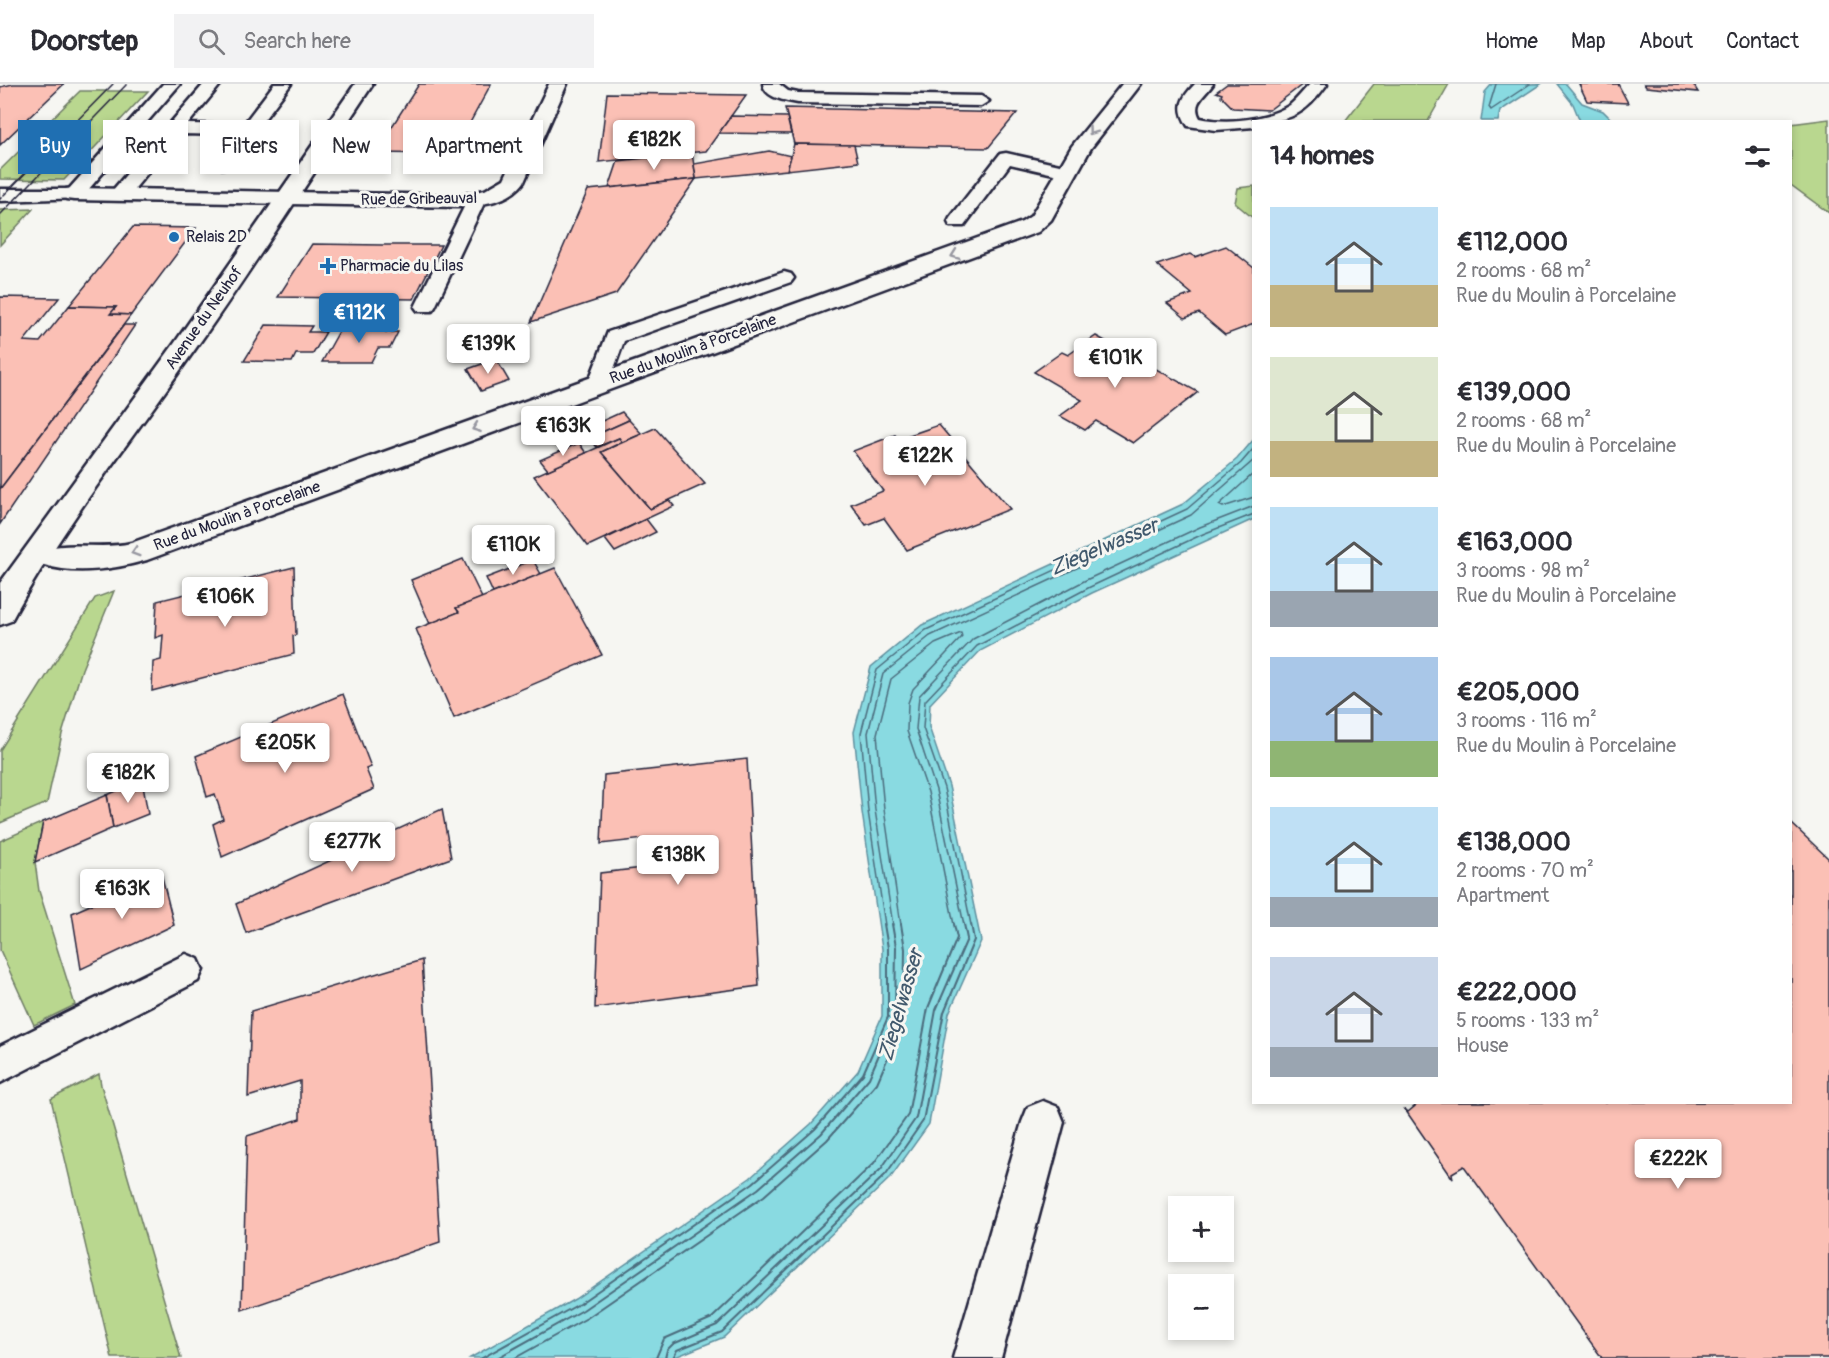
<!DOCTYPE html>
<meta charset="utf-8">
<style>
:root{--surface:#fff;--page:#f2f2f3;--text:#2b2b33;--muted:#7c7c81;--line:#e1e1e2;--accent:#1f6fb2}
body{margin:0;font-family:Pangolin,sans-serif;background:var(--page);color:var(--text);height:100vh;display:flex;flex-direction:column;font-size:22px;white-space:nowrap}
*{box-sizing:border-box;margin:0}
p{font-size:20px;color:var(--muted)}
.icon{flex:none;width:33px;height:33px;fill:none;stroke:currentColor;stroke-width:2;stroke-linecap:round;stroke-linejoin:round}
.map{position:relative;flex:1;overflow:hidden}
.drawer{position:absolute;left:1252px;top:36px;width:540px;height:984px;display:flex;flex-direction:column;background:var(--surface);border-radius:0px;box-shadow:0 3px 9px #0003}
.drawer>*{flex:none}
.hud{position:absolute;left:18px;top:36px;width:570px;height:54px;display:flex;gap:12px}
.controls{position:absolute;left:1168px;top:1112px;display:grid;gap:12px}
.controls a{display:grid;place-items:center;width:66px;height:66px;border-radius:0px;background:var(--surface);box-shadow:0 3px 9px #0003;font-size:30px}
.price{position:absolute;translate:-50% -51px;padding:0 14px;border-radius:6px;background:#fff;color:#222;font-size:20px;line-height:39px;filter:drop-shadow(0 2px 3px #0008)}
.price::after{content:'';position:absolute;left:50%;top:36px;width:18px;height:14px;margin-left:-9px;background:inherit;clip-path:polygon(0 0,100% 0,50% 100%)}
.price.selected{background:var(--accent);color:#fff}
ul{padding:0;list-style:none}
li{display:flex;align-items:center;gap:18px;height:150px;padding:0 18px}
li span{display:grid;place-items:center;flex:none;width:168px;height:120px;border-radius:0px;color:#555}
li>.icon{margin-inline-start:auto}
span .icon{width:72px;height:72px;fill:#fffc;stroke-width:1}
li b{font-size:26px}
h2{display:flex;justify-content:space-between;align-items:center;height:72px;padding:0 18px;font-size:26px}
.pill{padding:0 21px;border-radius:0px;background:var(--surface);box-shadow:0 3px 9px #0003;font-size:21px;line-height:54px}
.pill.selected{background:var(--accent);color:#fff}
header{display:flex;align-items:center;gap:36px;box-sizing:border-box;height:84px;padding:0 30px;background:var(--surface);border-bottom:2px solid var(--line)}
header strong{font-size:28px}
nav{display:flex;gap:33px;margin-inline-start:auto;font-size:21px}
.search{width:420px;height:54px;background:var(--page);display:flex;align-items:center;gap:15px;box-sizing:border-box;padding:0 21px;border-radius:0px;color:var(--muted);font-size:22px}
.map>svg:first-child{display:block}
</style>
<header>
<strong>Doorstep</strong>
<div class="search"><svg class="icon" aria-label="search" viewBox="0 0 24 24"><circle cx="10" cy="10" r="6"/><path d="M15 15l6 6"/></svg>Search here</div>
<nav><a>Home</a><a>Map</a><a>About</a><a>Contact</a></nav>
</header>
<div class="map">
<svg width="1829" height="1274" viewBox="0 0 1829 1274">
<rect width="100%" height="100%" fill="#f6f6f2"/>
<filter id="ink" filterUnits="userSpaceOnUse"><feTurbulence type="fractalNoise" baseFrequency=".0167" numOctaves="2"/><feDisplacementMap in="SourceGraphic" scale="12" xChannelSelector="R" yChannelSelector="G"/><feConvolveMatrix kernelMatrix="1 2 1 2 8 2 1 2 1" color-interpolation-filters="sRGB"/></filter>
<g filter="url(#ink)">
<g fill="#b9d78f" stroke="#6e7c65" stroke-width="1.5">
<path d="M1374,0H1449L1428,37H1345Z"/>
<path d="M80,7H148L64,96L0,95V86Z"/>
<path d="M1829,35V129L1791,101V40Z"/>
<path d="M1254,102V135L1235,119L1238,104Z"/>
<path d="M33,125L0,161V126Z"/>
<path d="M114,507L82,585L62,650L47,719L0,739V666L95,514Z"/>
<path d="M43,738L35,778L39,807L75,921L34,941L0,866V757Z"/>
<path d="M99,990L101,1001L181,1274H112L51,1015Z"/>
</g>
<g fill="#89dae1" stroke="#60909f" stroke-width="1.5">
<path d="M1492,0H1541L1500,27L1498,37H1481L1485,8Z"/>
<path d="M1557,0H1566L1582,19L1603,27L1613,37H1580L1573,20Z"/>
<path d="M1254,355V435L1092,509L980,567L930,620L929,643L949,702L981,857L949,929L929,1040L891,1093L724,1253L673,1274H470L575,1215L750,1094L811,1040L858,987L882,932V865L862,728L854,648L871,583L922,541L1183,420L1237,375Z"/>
</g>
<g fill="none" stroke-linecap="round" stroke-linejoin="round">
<g stroke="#4b6c7d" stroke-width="1.5">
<path d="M1496,0L1489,23L1491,26L1530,0"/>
<path d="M1254,389L1219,421L1223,423L1254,413"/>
<path d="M885,841L868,727L861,649L877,586L926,546L1187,425L1241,379L1254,364"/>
<path d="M893,841L875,726L868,649L883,590L930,552L1191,431L1254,376"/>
<path d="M901,841L884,725L877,650L891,595L935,560L961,549L962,553L913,605L908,619L907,647L928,708L954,841"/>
<path d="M964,841L936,706L916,645L919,612L973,555L1086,496L1200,443L1254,422"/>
<path d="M971,841L944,704L923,644L925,617L977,562L1090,503L1203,450L1254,430"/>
</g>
<g stroke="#4b6c7d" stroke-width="2">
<path d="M482,1274L579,1220L753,1099L815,1045L863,990L888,933V864L884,840"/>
<path d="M497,1274L583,1226L758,1105L821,1050L869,994L895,933L896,863L892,840"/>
<path d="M515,1274L587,1234L764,1112L827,1056L877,999L904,936L905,865L901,840"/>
<path d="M656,1274L664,1255L712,1234L874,1079L908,1031L928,924L957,854L954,840"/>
<path d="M665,1274L667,1266L673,1260L717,1241L881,1085L916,1034L936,926L967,855L964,840"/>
<path d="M673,1274L677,1266L722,1248L886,1090L923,1037L944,928L974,856L971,840"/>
</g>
</g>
<g fill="#fbc0b5" stroke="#22223b" stroke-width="1.5">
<path d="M13,0H64L0,61V3Z"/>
<path d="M419,0H491L453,70L375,69Z"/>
<path d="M1227,0H1303L1269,26L1233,24L1221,12L1222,10L1216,8Z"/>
<path d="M1579,0H1618L1628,19L1587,17Z"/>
<path d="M1644,0H1693L1698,8L1646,3Z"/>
<path d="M607,9L746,11L706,67L599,78Z"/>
<path d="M785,24L1017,29L988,64L794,60Z"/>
<path d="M731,32L787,33L791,50L719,49Z"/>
<path d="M794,60L854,61L858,78L787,86Z"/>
<path d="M769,67L791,72L787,86L696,95L694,80Z"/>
<path d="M692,69L696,95L609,104L618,77Z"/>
<path d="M696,95L616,210L531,238L588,106Z"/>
<path d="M133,143L196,144L131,231L110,230L116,223L69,222Z"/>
<path d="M312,160L383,161H441L414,215L278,213Z"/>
<path d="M1226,162L1254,184V240L1225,251L1199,229L1185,234L1167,219L1192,210L1157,181L1190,170L1195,173Z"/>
<path d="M0,213L59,214L24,257L40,258L69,222L116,223L110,230L131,231L0,405Z"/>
<path d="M124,241H135L0,440V405Z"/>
<path d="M266,241L312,242L308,248H326L313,270H296L292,278L244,277Z"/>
<path d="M342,242H389L386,248H398L390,264H378L371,278H322Z"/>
<path d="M1096,252L1198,308L1133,359L1096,337L1085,346L1060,332L1082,316L1034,288L1062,268L1068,271Z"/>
<path d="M496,275L509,297L481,307L468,285Z"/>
<path d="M622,328L629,336L589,354L582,346Z"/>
<path d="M629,336L642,350L622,358L619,354L597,363L589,354Z"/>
<path d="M939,341L1010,425L907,466L884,434L866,441L851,420L883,407L853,367L895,351L898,355Z"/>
<path d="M655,344L705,400L650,425L601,368Z"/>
<path d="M619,354L622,358L601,368L650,425L669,416L674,422L588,462L534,392Z"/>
<path d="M579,359L586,369L548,386L540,376Z"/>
<path d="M646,435L656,448L615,468L605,455Z"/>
<path d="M463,475L482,514L456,524L459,528L430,540L411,496Z"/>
<path d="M533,476L541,490L493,509L486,494Z"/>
<path d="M294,483L296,551L293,552L294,570L152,607L153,578L161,576L162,564L163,551L155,554L157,517Z"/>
<path d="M555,484L602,571L454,634L416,545L459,528L456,524Z"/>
<path d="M343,610L371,683L366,685L374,705L222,773L213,740L223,735L215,710L207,713L196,672Z"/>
<path d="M747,675L759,902L595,924L600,789L643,784L644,755L601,760L604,691Z"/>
<path d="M142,696L148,730L113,744L107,711Z"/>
<path d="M107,711L113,744L35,778L43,738Z"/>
<path d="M442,725L451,774L246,849L236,820Z"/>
<path d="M1791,739L1829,775V1274H1602L1464,1082L1452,1089L1453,1095L1404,1024L1408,1028L1420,1018H1791Z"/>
<path d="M160,785L174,841L81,885L72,829L138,800L137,795Z"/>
<path d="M422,876L440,1158L242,1226L247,1052L300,1035V997L248,1013L251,927Z"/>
</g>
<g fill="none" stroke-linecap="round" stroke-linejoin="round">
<defs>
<g id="lane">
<path d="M163,0H180L81,114L0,117V105H69Z"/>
<path d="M204,0H221L188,40L243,41L274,0H291L228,83L222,84L213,79L235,51L180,50L126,115H112L110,111L112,107Z"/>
<path d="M763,0H779L788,7L798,9L981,12L989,17L981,22L798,19C785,16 766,15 763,0Z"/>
<path d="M1195,0H1213C1205,12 1191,19 1200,34C1227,40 1266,36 1290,21C1297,15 1303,7 1310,0H1327C1306,30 1290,38 1254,38V43L1216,46L1188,42C1176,24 1181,14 1195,0Z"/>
<path d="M1006,69L1073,84L1076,88L1067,93L1010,80L964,142H950L948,138L950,134L1000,70Z"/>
<path d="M477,109L486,115L435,223L432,227H418L415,223L468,115Z"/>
<path d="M784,188L791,190L794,194L791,198L624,257L607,304H591L588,299L608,248Z"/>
<path d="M186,870L198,875L203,886L198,897L0,999V962Z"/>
</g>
<g id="street">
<path d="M549,0H567L524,98C509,119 482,120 459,123L74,116L66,115L63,110L66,105L74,104L459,111L485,106L504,95Z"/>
<path d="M1122,0H1141L1091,64L1051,136L1038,148L147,476C116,485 76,491 44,481L39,473L44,465C72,457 103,466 131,459L1022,138L1031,132L1072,62Z"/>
<path d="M1043,1017L1058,1023L1064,1038L1001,1274H953L1022,1038L1028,1023Z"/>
</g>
<path id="secondary" d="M355,0H373C311,93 251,187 186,278C126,363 60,446 11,537L0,541V499L174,260Z"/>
</defs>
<use href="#lane" stroke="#22223b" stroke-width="5"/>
<use href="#street" stroke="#22223b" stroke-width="5"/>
<use href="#secondary" stroke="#22223b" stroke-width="5"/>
<use href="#lane" fill="#f6f6f2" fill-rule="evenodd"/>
<use href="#street" fill="#f6f6f2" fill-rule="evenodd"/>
<use href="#secondary" fill="#f6f6f2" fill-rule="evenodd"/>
<g stroke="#22223b" stroke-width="1.5">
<path d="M0,115L113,0"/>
<path d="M0,131L127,0"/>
</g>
</g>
<defs><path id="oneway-chevron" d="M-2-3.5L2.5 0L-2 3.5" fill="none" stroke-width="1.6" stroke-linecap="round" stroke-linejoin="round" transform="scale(1.5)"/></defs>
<g stroke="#9797a0">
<use href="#oneway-chevron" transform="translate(1092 47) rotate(126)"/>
<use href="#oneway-chevron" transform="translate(955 171) rotate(160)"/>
<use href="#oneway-chevron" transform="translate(476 344) rotate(160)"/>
<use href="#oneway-chevron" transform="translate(135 468) rotate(163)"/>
</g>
</g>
<g fill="#1f6fb2" stroke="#f6f6f2" stroke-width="2">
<circle cx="174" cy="153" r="6"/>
<path d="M325 173h6v6h6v6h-6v6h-6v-6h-6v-6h6z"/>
</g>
<g text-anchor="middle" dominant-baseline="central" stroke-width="6" stroke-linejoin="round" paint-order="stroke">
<g font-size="16" fill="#22223b" stroke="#f6f6f2">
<text transform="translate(419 115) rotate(-1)">Rue de Gribeauval</text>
<text transform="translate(204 234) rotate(-55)">Avenue du Neuhof</text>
<text transform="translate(693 265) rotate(-20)">Rue du Moulin à Porcelaine</text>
<text transform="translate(237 432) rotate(-20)">Rue du Moulin à Porcelaine</text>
</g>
<g font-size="16" fill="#22223b" stroke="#f6f6f2" text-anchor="start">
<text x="186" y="153">Relais 2D</text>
<text x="340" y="182">Pharmacie du Lilas</text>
</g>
<g font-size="21" font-style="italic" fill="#41596d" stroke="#f6f6f2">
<text transform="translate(1104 463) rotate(-23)">Ziegelwasser</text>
<text transform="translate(901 921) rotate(-74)">Ziegelwasser</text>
</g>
</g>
</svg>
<div class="controls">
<a>+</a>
<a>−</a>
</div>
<b class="price" style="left:654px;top:87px">€182K</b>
<b class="price selected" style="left:359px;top:260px">€112K</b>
<b class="price" style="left:488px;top:291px">€139K</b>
<b class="price" style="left:1115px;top:305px">€101K</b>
<b class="price" style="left:563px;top:373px">€163K</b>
<b class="price" style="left:925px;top:403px">€122K</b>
<b class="price" style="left:513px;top:492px">€110K</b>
<b class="price" style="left:225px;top:544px">€106K</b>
<b class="price" style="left:285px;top:690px">€205K</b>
<b class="price" style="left:128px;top:720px">€182K</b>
<b class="price" style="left:352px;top:789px">€277K</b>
<b class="price" style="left:678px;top:802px">€138K</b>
<b class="price" style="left:122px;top:836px">€163K</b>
<b class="price" style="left:1678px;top:1106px">€222K</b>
<div class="hud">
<a class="pill selected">Buy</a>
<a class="pill">Rent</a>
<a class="pill">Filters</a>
<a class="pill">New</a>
<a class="pill">Apartment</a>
</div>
<section class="drawer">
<h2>14 homes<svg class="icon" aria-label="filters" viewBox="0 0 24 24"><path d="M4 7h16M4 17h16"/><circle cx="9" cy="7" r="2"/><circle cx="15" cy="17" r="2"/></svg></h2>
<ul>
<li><span style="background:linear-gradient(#bfe0f5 65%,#c2b280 0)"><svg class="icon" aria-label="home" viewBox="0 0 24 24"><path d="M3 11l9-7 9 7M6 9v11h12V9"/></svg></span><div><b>€112,000</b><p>2 rooms · 68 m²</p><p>Rue du Moulin à Porcelaine</p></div></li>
<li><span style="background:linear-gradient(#dfe7d0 70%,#c2b280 0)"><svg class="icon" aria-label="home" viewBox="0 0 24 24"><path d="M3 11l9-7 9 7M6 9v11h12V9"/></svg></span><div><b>€139,000</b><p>2 rooms · 68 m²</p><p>Rue du Moulin à Porcelaine</p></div></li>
<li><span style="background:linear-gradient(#bfe0f5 70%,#9aa5b1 0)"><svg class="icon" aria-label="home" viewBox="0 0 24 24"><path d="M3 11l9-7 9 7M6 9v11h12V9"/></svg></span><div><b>€163,000</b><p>3 rooms · 98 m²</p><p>Rue du Moulin à Porcelaine</p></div></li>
<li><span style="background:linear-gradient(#a9c7e8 70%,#8fb573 0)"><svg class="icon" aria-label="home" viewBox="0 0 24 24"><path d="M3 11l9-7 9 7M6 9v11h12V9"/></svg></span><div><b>€205,000</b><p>3 rooms · 116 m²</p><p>Rue du Moulin à Porcelaine</p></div></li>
<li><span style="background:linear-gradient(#bfe0f5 75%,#9aa5b1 0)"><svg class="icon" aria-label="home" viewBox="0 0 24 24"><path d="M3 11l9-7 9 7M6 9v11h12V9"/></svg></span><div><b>€138,000</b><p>2 rooms · 70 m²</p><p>Apartment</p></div></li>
<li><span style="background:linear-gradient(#c9d6e8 75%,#9aa5b1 0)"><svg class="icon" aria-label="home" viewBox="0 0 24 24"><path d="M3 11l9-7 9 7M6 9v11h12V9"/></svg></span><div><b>€222,000</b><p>5 rooms · 133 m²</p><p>House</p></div></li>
</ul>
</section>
</div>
